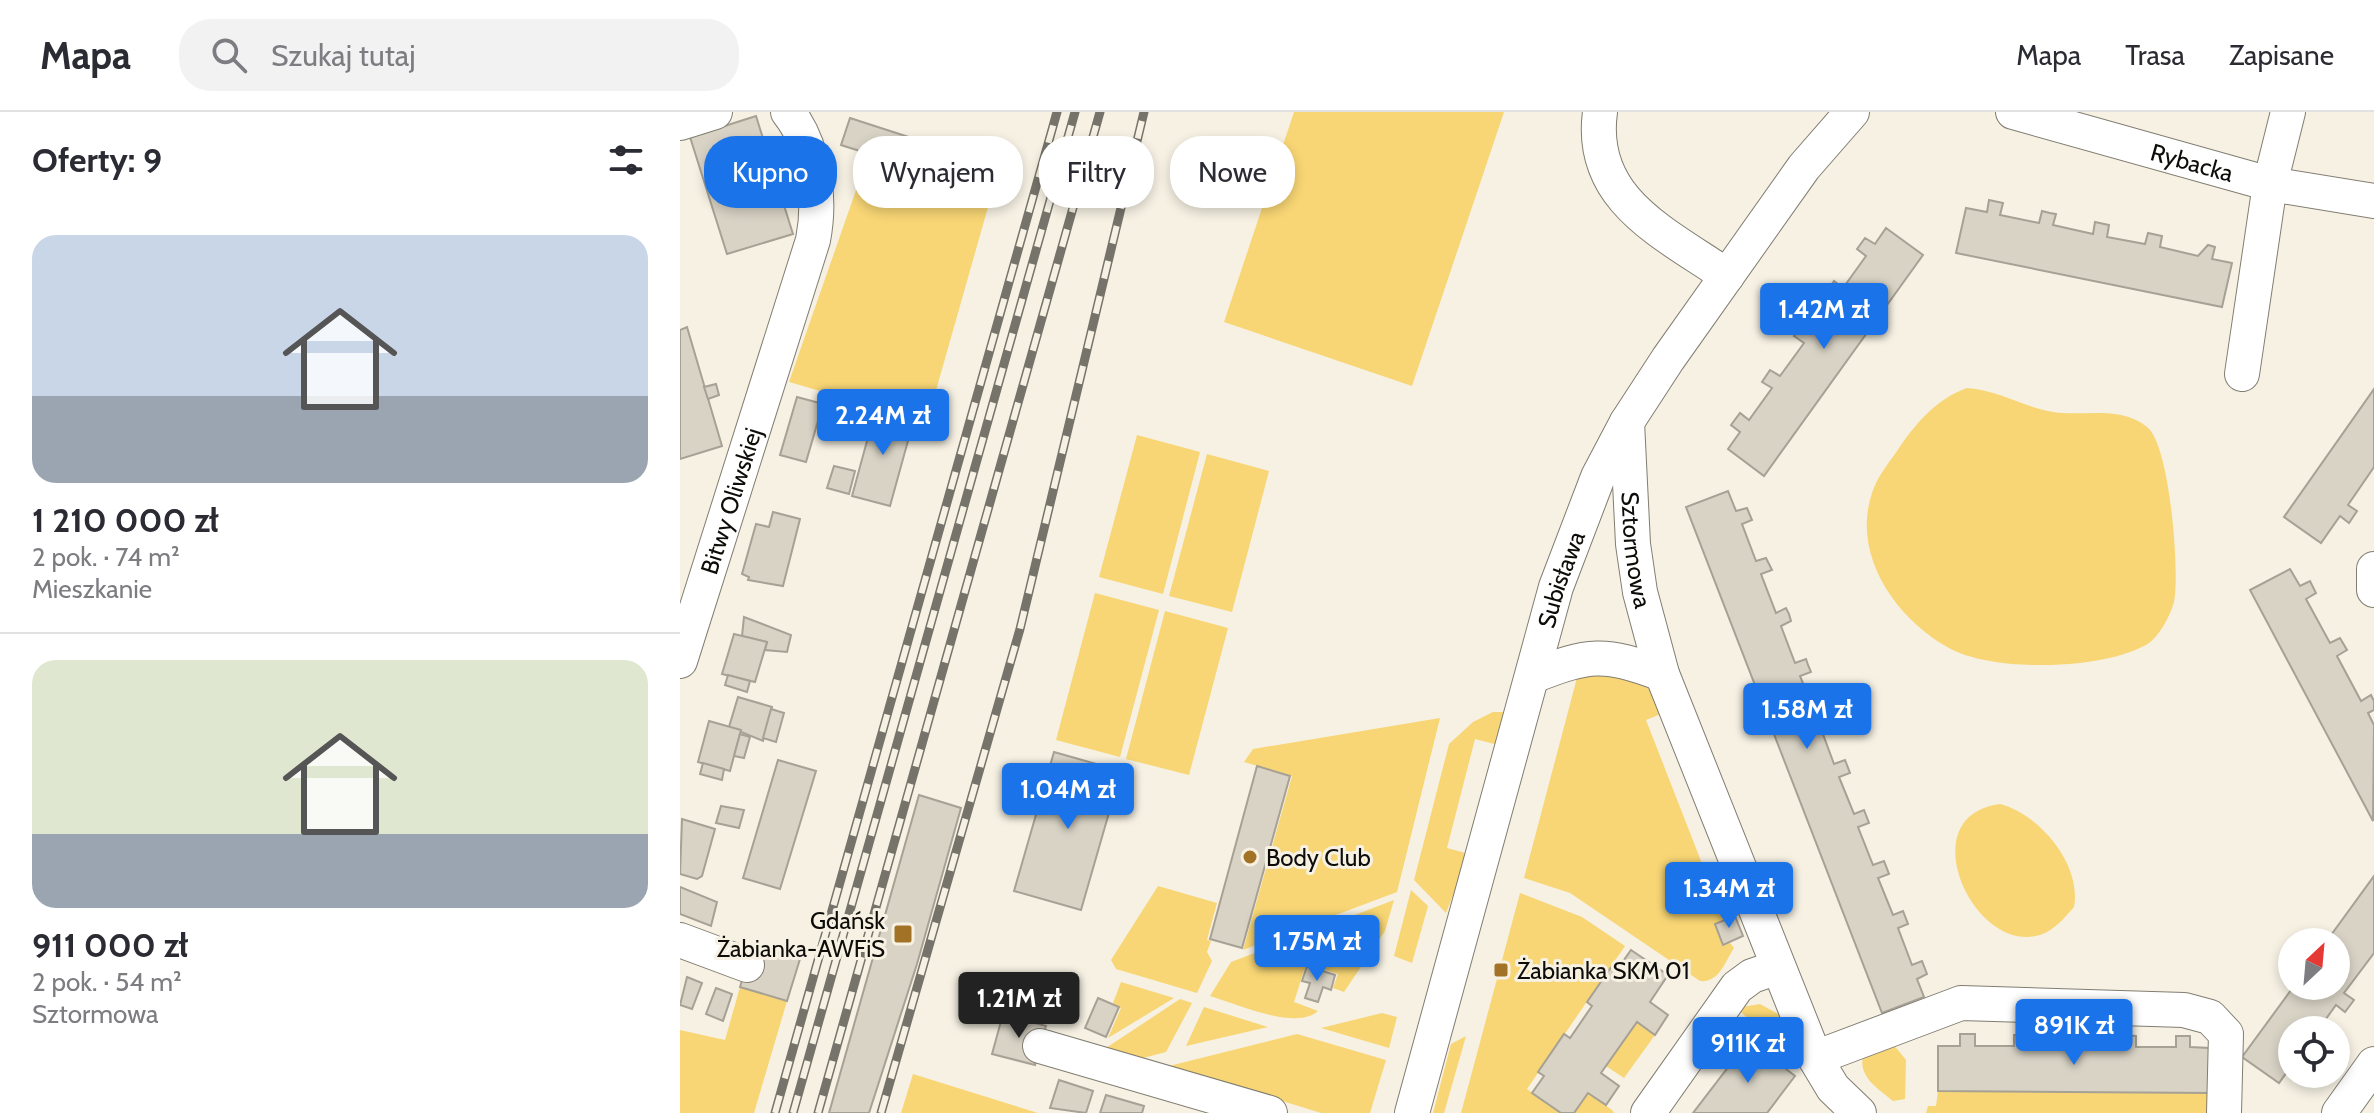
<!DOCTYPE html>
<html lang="pl">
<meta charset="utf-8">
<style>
:root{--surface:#fff;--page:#f2f2f3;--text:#2b2b33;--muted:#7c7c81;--line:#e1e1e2;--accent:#1a73e8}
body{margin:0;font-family:Cabin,sans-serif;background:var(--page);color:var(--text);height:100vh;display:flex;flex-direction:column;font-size:30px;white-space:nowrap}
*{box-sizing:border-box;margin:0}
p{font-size:26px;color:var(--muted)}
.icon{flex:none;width:44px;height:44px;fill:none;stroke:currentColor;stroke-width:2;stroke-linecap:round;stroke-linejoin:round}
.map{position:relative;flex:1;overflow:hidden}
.drawer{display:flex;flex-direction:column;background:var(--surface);width:680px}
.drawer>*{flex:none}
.top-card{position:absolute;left:24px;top:24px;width:760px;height:72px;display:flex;gap:16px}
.needle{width:52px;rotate:26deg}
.controls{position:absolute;left:1598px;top:816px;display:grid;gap:16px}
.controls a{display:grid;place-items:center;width:72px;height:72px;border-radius:50%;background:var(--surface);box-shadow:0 4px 12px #0003;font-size:40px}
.price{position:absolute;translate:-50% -68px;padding:0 18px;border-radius:8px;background:var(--accent);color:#fff;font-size:26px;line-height:52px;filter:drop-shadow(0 2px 4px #0008)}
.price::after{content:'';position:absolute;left:50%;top:48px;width:24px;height:18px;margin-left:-12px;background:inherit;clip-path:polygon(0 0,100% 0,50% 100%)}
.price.on{background:#222;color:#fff}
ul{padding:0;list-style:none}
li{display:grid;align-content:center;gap:16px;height:424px;padding:0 32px}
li+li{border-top:2px solid var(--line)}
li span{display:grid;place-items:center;height:248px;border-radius:24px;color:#555}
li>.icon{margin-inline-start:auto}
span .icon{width:144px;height:144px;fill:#fffc;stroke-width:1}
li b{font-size:34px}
h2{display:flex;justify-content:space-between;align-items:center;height:96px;padding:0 32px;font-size:34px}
.tag{padding:0 28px;border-radius:32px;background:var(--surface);box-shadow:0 4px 12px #0003;font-size:28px;line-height:72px}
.tag.on{background:var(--accent);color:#fff}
header{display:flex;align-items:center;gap:48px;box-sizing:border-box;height:112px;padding:0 40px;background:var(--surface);border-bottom:2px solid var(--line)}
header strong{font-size:38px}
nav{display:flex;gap:44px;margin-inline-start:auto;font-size:28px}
.search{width:560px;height:72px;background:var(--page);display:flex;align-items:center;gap:20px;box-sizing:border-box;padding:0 28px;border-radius:32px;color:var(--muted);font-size:30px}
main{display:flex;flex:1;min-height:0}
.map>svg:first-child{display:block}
</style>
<header>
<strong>Mapa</strong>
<div class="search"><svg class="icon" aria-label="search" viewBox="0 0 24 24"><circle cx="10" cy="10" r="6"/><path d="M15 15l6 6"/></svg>Szukaj tutaj</div>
<nav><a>Mapa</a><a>Trasa</a><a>Zapisane</a></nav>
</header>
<main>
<section class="drawer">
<h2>Oferty: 9<svg class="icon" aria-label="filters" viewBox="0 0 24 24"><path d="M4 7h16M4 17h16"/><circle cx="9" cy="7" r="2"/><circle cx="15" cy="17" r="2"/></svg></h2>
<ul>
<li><span style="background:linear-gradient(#c9d6e8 65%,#9aa5b1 0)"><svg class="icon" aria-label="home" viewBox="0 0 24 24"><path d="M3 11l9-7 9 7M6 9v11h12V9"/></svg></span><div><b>1 210 000 zł</b><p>2 pok. · 74 m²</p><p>Mieszkanie</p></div></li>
<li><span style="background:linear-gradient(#dfe7d0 70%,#9aa5b1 0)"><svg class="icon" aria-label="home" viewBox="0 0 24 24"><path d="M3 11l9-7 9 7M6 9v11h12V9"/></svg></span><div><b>911 000 zł</b><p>2 pok. · 54 m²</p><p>Sztormowa</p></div></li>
</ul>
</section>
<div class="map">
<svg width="1694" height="1001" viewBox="0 0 1694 1001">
<rect width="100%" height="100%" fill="#f6f1e3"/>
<g fill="#f8d675">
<path d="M614,0H824L732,274L544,210Z"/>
<path d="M189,41L312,81L247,310L109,270Z"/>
<path d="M1287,276C1318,278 1343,295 1373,300C1405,305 1440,293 1467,315C1490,332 1500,462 1494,490C1490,504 1480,523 1469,531C1427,558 1313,561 1269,536C1216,507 1171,443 1192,381C1197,365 1208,352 1217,339C1235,312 1256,287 1287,276Z"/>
<path d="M457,323L520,340L483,482L419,465Z"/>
<path d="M527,342L589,359L552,500L489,484Z"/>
<path d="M415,481L479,498L440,645L376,628Z"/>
<path d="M485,499L548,516L509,663L446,647Z"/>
<path d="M928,557L967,575L986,600L966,608L1044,808L1035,812L1054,836C1045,850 1039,871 1020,869L890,781L844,766L898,562Z"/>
<path d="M813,600H827L818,633L795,627L767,736L789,742L766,801L734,768L769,632L793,610Z"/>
<path d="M760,606L717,780L563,838L612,664L564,650L573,637Z"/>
<path d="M1320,692C1359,702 1402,752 1394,795C1386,804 1378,814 1367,820C1299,854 1226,704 1320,692Z"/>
<path d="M478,774L537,791L527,828L531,829L527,840L532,849L517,881L436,857L431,848Z"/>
<path d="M731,778L748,794L732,851L714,844Z"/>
<path d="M840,781L902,805L945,834L847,977L881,1001H781Z"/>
<path d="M714,788L705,819L664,880L653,876L658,862L626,852L614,890L638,899C616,919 557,892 530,884L551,850Z"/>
<path d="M441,870L494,886L428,926L441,896L433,891Z"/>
<path d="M60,875L107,889L74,1001H0V918L45,928Z"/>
<path d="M500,887L512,891L486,940L463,946L426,936Z"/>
<path d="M1080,892L1100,903L1122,952L1056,896Z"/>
<path d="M524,895L588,915L506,934Z"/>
<path d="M702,901L717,905L709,936L641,916Z"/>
<path d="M957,910L975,923L944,966L926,954Z"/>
<path d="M617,922L706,948L690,1001H641L489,954Z"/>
<path d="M786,924L764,1001H753L771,932Z"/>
<path d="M1213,932L1226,948L1225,987L1213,989C1200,978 1178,965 1183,945Z"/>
<path d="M233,962L345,997L358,1001H221Z"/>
<path d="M1258,979L1530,981L1532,1001H1246L1248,994H1256Z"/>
<path d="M908,981L932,998L934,1001H894Z"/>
</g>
<g fill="#d8d3c5" stroke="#a6a194" stroke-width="2">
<path d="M76,4L113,122L47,142L10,25Z"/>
<path d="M170,6L315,53L306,79L161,33Z"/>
<path d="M106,60L109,72L98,75L95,64Z"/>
<path d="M1309,88L1323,91L1320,103L1359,111L1362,99L1370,101L1376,102L1373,113L1413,122L1415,110L1429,113L1427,125L1465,132L1468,121L1482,124L1480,135L1518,144L1528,133L1535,135L1532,147L1552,151L1542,195L1276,141L1286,96L1307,100Z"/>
<path d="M1206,116L1243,143L1084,364L1048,337L1060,320L1051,313L1060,301L1069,308L1092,276L1082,270L1090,258L1100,264L1124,231L1114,224L1123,213L1132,220L1155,188L1146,181L1154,169L1163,176L1186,144L1177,137L1185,126L1195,132Z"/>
<path d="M7,215L42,334L0,347V218Z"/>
<path d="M36,272L39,283L28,287L24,275Z"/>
<path d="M1694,277V355L1668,393L1677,399L1669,411L1660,404L1641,431L1604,405Z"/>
<path d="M117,285L143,292L141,298L157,305L154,314L138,309L126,350L100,343Z"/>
<path d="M196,296L234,307L210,394L172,384Z"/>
<path d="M154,354L175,359L169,382L147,376Z"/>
<path d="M1048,379L1056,399L1067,396L1072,408L1062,412L1076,449L1086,446L1092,458L1081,462L1096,501L1106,496L1109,502L1111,509L1101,514L1115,551L1126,547L1128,553L1131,560L1120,564L1135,601L1145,597L1150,610L1140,614L1154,652L1165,648L1170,661L1159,665L1174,702L1184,698L1189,711L1178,715L1193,753L1204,749L1209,762L1198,766L1213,803L1223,799L1228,812L1218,816L1232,853L1242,849L1247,862L1237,867L1244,885L1202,901L1006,395Z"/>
<path d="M93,400L120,407L103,474L68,468L69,465L62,462L76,412L89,415Z"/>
<path d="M1610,457L1620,474L1630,469L1636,481L1626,487L1650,531L1660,526L1667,538L1657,544L1681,589L1691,583L1694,589V598L1688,601L1694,613L1693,709L1570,478Z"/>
<path d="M64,505L111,523L107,540L85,538L87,530L62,524Z"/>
<path d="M54,522L87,530L75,570L42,562Z"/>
<path d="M48,563L70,569L67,580L45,573Z"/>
<path d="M58,585L92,595L83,629L49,615Z"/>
<path d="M91,597L104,601L96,630L83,626Z"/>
<path d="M29,609L61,618L50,659L18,650Z"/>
<path d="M60,622L70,625L64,646L54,644Z"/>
<path d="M374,640L441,659L401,798L334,779Z"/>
<path d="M98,648L136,659L100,777L63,766Z"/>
<path d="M23,651L44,657L42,668L20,662Z"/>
<path d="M577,654L610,664L562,836L530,827Z"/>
<path d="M239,683L281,696L237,852L189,1001H149Z"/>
<path d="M41,694L64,698L59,716L36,711Z"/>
<path d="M2,707L35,717L22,764L17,767L0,762Z"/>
<path d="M1694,764V841L1664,881L1674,888L1665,900L1656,893L1638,918H1612V953L1599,971L1562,945L1614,874H1656V830H1646Z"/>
<path d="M0,775L37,790L31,814L0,802Z"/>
<path d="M1055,804L1063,824L1043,833L1035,812Z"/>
<path d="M73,833L120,847L107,889L60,875Z"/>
<path d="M951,838L988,863L970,890L988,903L975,923L957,910L921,961L939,974L926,993L908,981L894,1001H881L852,981L864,964L858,960L884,922L890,926L912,894L907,890L934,851L939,855Z"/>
<path d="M627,854L655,863L651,878L643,875L638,890L625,886L630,871L622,869Z"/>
<path d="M7,865L22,871L12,897L0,893Z"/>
<path d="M36,876L52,882L43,909L26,902Z"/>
<path d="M418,886L439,895L426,925L405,916Z"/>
<path d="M323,902L366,914L355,953L312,942Z"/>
<path d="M1280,922H1295V934H1334V923H1349V934H1387L1388,923H1402V934L1441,935V923L1456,924V935H1496V924H1510V935L1530,936V981L1258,979V934H1280Z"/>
<path d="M1069,928L1115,964L1087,1001H1013Z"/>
<path d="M379,968L413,979L406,1001L370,996Z"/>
<path d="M426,983L464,994L462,1001H420Z"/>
</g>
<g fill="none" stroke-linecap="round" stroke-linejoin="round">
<defs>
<g id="minor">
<path d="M920,0C908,88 985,121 1047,164"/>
<path id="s1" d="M1333,0L1590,72L1694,89"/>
<path d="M0,11L35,0"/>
<path d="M1562,262L1590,72L1608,0"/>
<path id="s2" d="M947,310L953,432L960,480L982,562L1135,946L1153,976L1179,1001"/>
<path d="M1694,457V478"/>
<path id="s3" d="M0,549L133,128C141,87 135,34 108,0"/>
<path d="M853,564C909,542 924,540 982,562"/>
<path d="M0,828L67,853"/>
<path d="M360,934L590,1001"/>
<path d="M1135,946L1281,891L1504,898L1530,905L1546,922L1544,1001"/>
<path id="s4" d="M732,1001L876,475L918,365L947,310L988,247L1124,55L1172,0"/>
<path d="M968,1001L1057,875L1072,864L1098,855"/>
<path d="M1659,1001L1694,952"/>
</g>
</defs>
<use href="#minor" stroke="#817d71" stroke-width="36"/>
<use href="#minor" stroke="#fff" stroke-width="34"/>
<defs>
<g id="rail">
<path d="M95,1001L377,0"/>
<path d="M113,1001L395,0"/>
<path d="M138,1001L420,0"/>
<path d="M201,1001L340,517L464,0"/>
</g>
</defs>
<use href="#rail" stroke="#75736a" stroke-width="9"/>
<use href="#rail" stroke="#f6f1e3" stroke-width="6" stroke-dasharray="18" stroke-linecap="butt"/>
</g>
<g fill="#a27226" stroke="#f6f1e3" stroke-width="3">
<circle cx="570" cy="745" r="8"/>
<rect x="213" y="812" width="20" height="20" rx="4"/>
<rect x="813" y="850" width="16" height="16" rx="4"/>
</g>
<g text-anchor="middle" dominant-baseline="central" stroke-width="6" stroke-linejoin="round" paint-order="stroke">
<g font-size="24" fill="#0d0c08" stroke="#f6f1e3">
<text stroke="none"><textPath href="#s1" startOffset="186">Rybacka</textPath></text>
<text stroke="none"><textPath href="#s3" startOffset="168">Bitwy Oliwskiej</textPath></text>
<text stroke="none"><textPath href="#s2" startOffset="128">Sztormowa</textPath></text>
<text stroke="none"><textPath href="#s4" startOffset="554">Subisława</textPath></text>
</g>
<g font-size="24" fill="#0d0c08" stroke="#f6f1e3" text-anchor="start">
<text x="586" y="745">Body Club</text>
<text x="205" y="808" text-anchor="end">Gdańsk<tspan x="205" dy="28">Żabianka-AWFiS</tspan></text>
<text x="837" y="858">Żabianka SKM 01</text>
</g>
</g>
</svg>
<div class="controls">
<a><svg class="needle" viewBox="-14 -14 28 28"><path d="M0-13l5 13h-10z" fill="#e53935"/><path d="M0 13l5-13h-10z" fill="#7c7c81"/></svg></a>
<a><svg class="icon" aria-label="locate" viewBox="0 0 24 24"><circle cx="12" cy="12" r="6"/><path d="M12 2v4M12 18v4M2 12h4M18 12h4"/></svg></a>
</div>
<b class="price" style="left:1144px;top:239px">1.42M zł</b>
<b class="price" style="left:203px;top:345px">2.24M zł</b>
<b class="price" style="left:1127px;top:639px">1.58M zł</b>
<b class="price" style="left:388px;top:719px">1.04M zł</b>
<b class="price" style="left:1049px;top:818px">1.34M zł</b>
<b class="price" style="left:637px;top:871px">1.75M zł</b>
<b class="price on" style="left:339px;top:928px">1.21M zł</b>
<b class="price" style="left:1394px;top:955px">891K zł</b>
<b class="price" style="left:1068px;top:973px">911K zł</b>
<div class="top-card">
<a class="tag on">Kupno</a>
<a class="tag">Wynajem</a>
<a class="tag">Filtry</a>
<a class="tag">Nowe</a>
</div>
</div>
</main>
